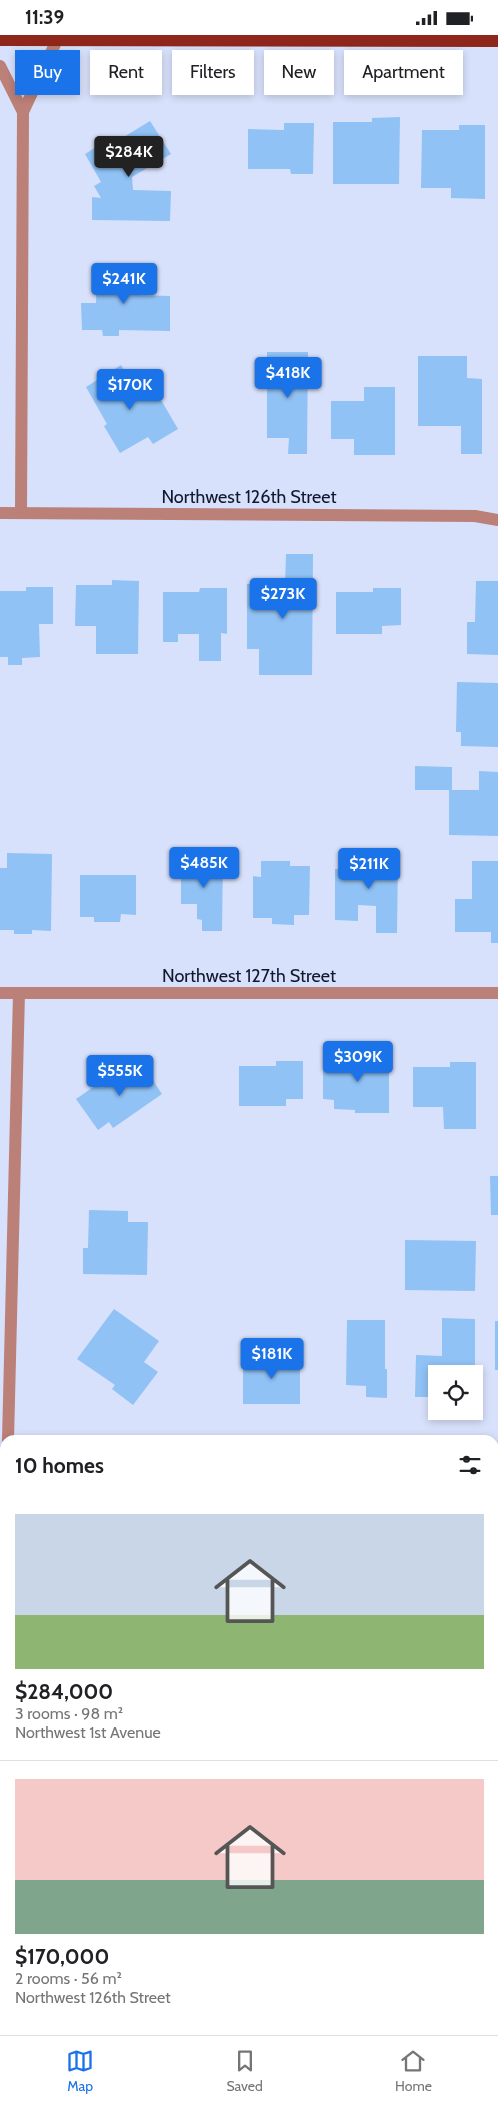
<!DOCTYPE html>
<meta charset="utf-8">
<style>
:root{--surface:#fff;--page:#f6f6f6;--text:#202124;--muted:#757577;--line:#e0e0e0;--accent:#1a73e8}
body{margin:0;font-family:Cabin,sans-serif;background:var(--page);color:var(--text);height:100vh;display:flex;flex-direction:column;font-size:19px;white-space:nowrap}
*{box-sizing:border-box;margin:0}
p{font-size:16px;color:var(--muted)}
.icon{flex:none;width:28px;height:28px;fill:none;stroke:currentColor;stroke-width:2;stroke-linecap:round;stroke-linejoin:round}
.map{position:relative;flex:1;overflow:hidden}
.sheet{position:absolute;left:0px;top:1400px;width:499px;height:600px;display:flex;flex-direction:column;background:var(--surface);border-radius:15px 15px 0 0;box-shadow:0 2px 8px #0003}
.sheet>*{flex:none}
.hud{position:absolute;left:15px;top:15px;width:469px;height:45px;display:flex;gap:10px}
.buttons{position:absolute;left:428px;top:1330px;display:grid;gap:10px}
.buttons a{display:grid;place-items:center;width:55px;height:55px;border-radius:0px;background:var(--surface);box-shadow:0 2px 8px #0003;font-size:25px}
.price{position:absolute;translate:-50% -42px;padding:0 11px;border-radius:5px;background:var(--accent);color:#fff;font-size:16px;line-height:32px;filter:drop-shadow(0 1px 2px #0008)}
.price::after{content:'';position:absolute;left:50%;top:30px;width:15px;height:11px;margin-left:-8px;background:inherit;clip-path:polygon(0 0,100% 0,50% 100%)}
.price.active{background:#222;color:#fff}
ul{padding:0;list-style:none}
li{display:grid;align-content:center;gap:10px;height:265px;padding:0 15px}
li+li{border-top:1px solid var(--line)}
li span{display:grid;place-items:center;height:155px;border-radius:0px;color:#555}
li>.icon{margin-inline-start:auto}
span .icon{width:90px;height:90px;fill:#fffc;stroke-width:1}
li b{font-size:21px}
h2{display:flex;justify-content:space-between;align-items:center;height:60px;padding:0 15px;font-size:21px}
.chip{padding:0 18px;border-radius:0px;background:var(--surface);box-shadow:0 2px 8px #0003;font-size:18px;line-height:45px}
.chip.active{background:var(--accent);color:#fff}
.status{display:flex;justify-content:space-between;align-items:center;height:35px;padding:0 25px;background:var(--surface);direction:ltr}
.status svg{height:14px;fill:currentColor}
.tab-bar{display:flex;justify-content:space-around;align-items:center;height:70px;border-top:1px solid var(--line);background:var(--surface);font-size:14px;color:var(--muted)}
.tab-bar a{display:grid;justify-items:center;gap:2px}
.tab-bar .active{color:var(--accent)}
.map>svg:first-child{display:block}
</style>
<div class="status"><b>11:39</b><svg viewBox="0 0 49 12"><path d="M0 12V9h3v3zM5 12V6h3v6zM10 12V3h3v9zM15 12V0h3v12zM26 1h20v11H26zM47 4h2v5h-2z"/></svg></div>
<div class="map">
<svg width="498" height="2000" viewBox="0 0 498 2000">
<rect width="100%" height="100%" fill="#d8e1fb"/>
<g fill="#90c2f5">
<path d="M400,82L399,149H333V87H372V83Z"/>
<path d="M150,86L171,119L132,142L133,155L171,156L170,186L92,185V162L101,163L94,151L101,147L85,119L106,106L109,111Z"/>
<path d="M284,88H314L313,139H291L290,134H248V94L284,95Z"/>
<path d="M459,90H485V164L451,163V153H421L422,95H459Z"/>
<path d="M97,232H137L136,260L170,261V296L119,295V301H103L102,295H82L81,268H96Z"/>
<path d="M267,317H308L307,419H288L289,403H267Z"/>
<path d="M418,321H467V343L482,344V419H461V391H418Z"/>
<path d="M121,330L142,366L157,358L178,394L153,409L148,402L120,418L104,391L107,389L86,352Z"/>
<path d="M364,352H395V420H354V404H331V366H364Z"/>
<path d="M286,519H313L312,640H259V614H247V549L285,550Z"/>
<path d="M112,545L139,546L138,619H96V591H75L76,550H112Z"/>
<path d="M476,546H498V620L467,619V587H475Z"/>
<path d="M26,552H53V589H39L40,622L22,623V630H8V622H0V556H26Z"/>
<path d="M200,553H227V599L221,598V626H199V599H178V607H163V557H199Z"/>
<path d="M373,553H401V590L382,591V599H336V557H373Z"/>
<path d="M457,647L498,648V712L461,711V697H456Z"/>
<path d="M415,731L452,732V755H479V736L498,737V801L449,800V755H415Z"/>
<path d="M7,818L52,819L51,896L32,895V899H14V895H0V833H7Z"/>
<path d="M353,820H398L397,898H376V871L358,870V886L335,885V834H353Z"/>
<path d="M181,821H223L222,896H202V885L197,884V869H181Z"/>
<path d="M261,826H290V831H310L309,880H294V890L272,889V883H253V841L261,842Z"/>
<path d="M472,826H498V908H491V897H455V864H472Z"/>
<path d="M80,840H136V880L121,879L120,887H94V882H80Z"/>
<path d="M363,1019H389V1078H355V1075L334,1074V1065L323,1064V1023H363Z"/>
<path d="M140,1026L162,1059L113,1093L109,1087L98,1095L76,1064L99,1048L102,1053Z"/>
<path d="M276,1026H303V1064H286V1071H239V1031H276Z"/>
<path d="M450,1027H476V1094H444L443,1072H413V1032H450Z"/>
<path d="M490,1141H498V1180H491Z"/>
<path d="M89,1175L128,1176V1187H148L147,1240L83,1239V1213H88Z"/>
<path d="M405,1205L476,1206L475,1256L405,1255Z"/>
<path d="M114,1274L159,1306L144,1327L158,1337L133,1370L112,1354L115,1350L77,1324Z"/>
<path d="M442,1283L475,1284V1339H436V1362H415L416,1320L442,1321Z"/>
<path d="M347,1285H385V1334H387V1363L366,1362V1351L346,1350Z"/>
<rect x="495" y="1286" width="3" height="49"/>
<rect x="243" y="1321" width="57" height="48"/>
<rect x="342" y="1995" width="26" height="2"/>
</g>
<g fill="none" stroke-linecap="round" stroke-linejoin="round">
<g stroke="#bb8077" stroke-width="12">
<path d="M0,31L23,77"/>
<path d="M0,478L475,481L498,485"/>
<path d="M21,478L23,77L57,5L56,0"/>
<path d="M0,958H498"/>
<path d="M8,1405L19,958"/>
<path d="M0,1427H5"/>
<path d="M494,1431H498"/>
<path d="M494,1513L496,1711L494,2000"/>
<path d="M5,2000V1995"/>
</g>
<path stroke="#8e261b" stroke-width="12" d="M0,5L498,6"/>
</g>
<g text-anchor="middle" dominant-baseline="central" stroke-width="5" stroke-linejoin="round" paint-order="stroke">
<g font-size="18" fill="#11182e" stroke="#d8e1fb">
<text x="249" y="462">Northwest 126th Street</text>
<text x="249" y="941">Northwest 127th Street</text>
</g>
</g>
</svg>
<div class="buttons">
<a><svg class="icon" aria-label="locate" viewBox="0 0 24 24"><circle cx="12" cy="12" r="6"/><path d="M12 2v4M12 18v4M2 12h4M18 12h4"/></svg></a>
</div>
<b class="price active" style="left:129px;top:143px">$284K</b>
<b class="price" style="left:124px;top:270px">$241K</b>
<b class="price" style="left:288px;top:364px">$418K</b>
<b class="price" style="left:130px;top:376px">$170K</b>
<b class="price" style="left:283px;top:585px">$273K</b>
<b class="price" style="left:204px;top:854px">$485K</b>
<b class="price" style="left:369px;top:855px">$211K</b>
<b class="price" style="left:358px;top:1048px">$309K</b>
<b class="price" style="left:120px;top:1062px">$555K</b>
<b class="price" style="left:272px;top:1345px">$181K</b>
<div class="hud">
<a class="chip active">Buy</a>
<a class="chip">Rent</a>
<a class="chip">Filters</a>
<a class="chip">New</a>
<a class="chip">Apartment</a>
</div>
<section class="sheet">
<h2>10 homes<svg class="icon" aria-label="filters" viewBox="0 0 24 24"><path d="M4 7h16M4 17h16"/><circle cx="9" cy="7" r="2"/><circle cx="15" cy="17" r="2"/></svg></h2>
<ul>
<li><span style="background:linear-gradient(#c9d6e8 65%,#8fb573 0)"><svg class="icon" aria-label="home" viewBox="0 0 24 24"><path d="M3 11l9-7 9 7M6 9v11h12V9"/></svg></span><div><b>$284,000</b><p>3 rooms · 98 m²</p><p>Northwest 1st Avenue</p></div></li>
<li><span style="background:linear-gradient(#f6c9c9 65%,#7fa58c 0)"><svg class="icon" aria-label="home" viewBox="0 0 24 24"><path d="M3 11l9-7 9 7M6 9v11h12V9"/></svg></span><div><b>$170,000</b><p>2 rooms · 56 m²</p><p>Northwest 126th Street</p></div></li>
</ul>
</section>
</div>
<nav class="tab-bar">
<a class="active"><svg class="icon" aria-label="map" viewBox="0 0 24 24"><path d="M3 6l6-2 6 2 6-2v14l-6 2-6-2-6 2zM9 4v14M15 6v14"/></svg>Map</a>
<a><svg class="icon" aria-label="saved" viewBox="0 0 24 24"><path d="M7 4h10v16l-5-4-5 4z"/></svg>Saved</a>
<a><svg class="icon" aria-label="home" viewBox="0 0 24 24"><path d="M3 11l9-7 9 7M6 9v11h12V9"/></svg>Home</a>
</nav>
